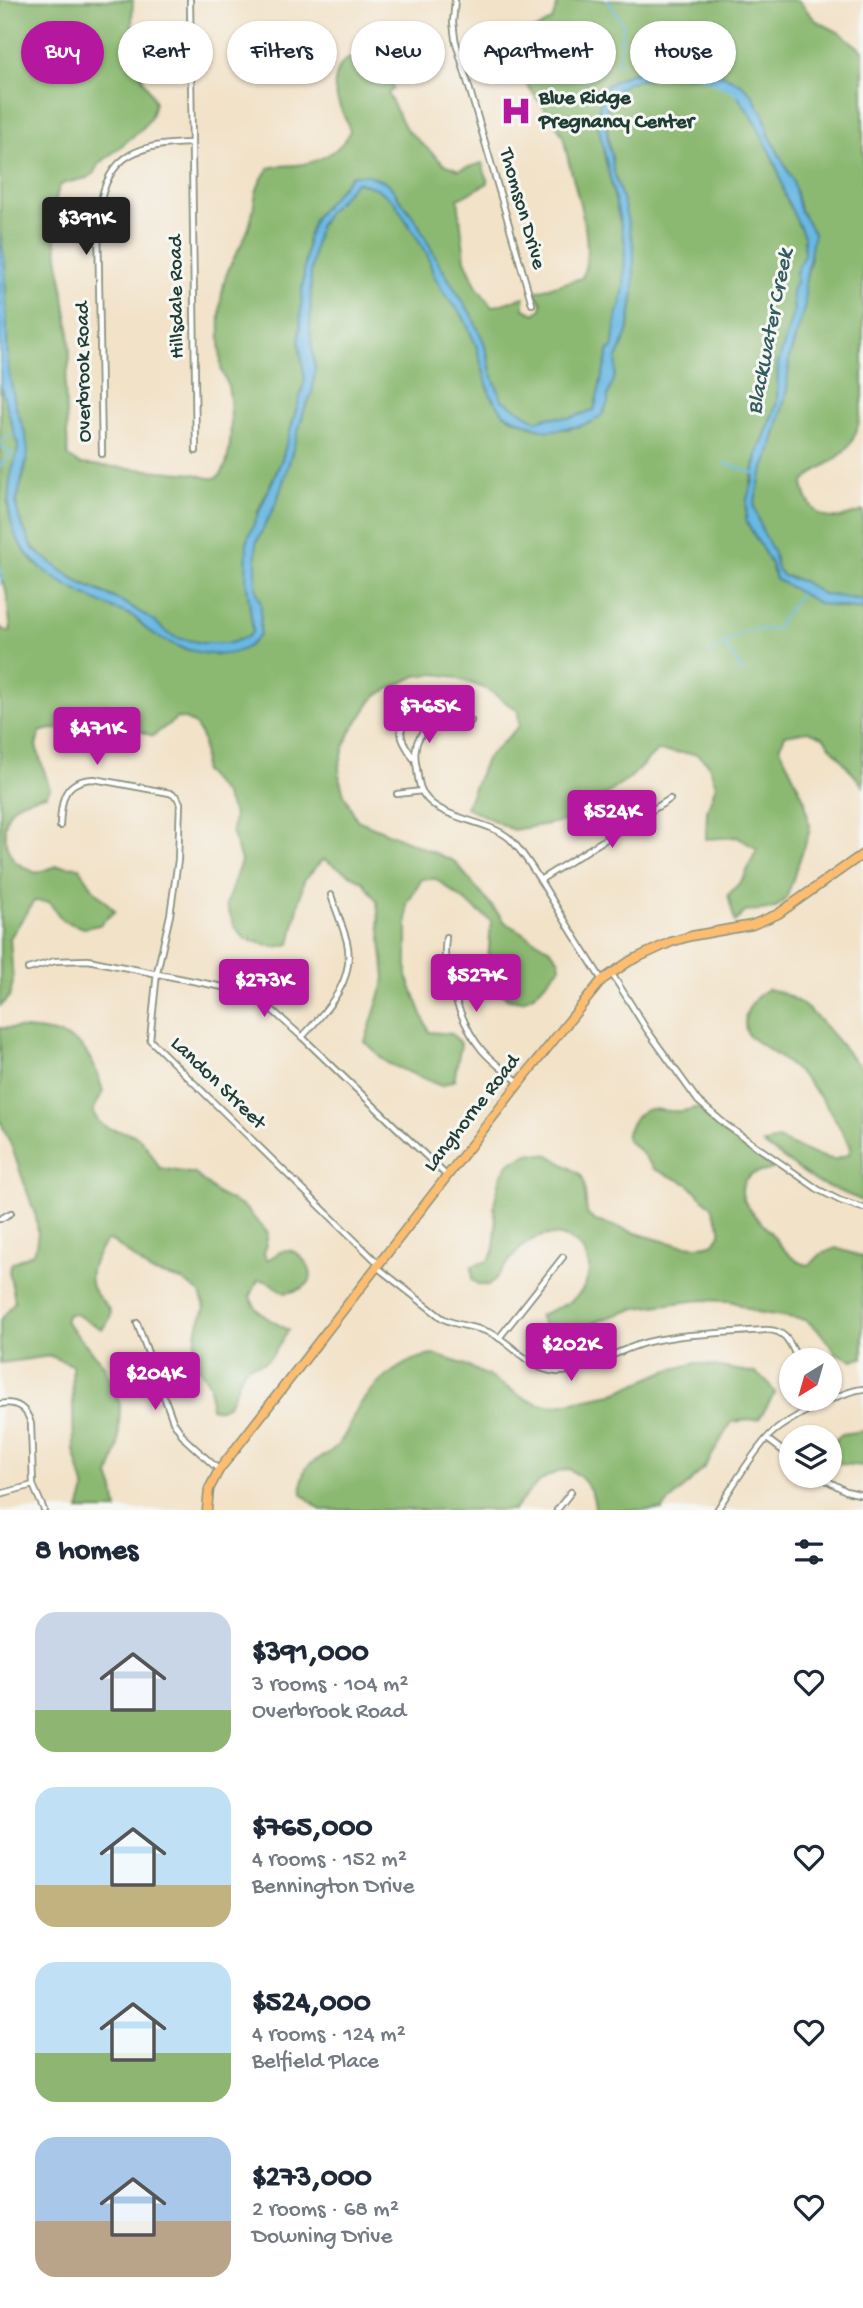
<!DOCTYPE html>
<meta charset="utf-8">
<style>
:root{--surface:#fff;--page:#f6f6f7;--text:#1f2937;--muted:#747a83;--accent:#b5179e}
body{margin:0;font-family:"Gochi Hand",sans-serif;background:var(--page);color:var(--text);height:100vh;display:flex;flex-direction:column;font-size:26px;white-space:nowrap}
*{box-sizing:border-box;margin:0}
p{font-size:23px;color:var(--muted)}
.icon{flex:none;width:38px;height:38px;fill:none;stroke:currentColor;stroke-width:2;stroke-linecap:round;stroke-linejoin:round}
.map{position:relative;height:1510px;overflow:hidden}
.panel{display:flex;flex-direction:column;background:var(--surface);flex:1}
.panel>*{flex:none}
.top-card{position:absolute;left:21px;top:21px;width:822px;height:63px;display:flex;gap:14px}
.needle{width:46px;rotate:217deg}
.controls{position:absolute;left:779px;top:1348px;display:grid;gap:14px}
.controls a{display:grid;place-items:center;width:63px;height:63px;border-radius:50%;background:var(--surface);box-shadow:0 2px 5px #0004;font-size:35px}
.price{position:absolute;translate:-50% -60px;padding:0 16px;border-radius:7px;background:var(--accent);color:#fff;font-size:23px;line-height:46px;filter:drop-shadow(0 2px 4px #0008)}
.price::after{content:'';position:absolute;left:50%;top:42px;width:21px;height:16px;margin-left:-10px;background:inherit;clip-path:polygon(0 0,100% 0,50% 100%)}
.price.on{background:#222;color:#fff}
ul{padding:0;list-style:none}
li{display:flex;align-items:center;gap:21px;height:175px;padding:0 35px}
li span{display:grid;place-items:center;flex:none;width:196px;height:140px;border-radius:21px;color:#555}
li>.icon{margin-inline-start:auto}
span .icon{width:84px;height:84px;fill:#fffc;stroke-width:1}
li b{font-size:30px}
h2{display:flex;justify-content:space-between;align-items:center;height:84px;padding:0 35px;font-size:30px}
.pill{padding:0 24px;border-radius:32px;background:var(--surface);box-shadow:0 2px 5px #0004;font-size:24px;line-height:63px}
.pill.on{background:var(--accent);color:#fff}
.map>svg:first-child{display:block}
</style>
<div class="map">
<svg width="863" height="1510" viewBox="0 0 863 1510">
<rect width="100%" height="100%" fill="#f6f6f2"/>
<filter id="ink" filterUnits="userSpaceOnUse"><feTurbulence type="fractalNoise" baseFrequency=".0143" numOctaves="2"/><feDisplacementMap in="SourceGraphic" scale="14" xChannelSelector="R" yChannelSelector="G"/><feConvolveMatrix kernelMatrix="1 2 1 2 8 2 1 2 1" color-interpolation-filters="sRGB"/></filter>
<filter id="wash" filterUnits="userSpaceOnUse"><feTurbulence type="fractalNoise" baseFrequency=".00686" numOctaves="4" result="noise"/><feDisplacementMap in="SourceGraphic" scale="28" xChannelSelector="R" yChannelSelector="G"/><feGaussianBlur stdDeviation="1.57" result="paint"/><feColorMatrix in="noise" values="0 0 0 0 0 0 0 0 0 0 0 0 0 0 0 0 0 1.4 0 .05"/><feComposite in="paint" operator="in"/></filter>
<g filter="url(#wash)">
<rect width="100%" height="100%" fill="#f2e2c8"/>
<g fill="#8cb972" stroke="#567b53" stroke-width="2">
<path d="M0,0H133C132,23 130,52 140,73C144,83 152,92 155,103L151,117L143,128L98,165L93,174L87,178L65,183L59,186L54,208V229L69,329L70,358L65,386L68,457L80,464L195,474C205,477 217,483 223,471C233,453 232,406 228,386C227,379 221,374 221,367C220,338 217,304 226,276C231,259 243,245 249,227C257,202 251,191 269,168C279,165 287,166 296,165C317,163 342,151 350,131C346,117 337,105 335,90C334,83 336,75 339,68C349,46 377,67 390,77L393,89L388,94L406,129L444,164L459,170L482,163L488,183L458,199L465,260L477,287L492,307L524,297V309L535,314L541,309L542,303L534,292L582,278C598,237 570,181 564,139C554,114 521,85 516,62C514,55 516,46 518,39L552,20L559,0H798L815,20L842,34L863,51V396C860,419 858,442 838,457C824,468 814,469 803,484C806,501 815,519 835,518C844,518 855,513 863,511V600L823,594L792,577L783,576L777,569L775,557L762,530L754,506L760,479L771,450L787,390L789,359L805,305V283L811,258L804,215L800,210L793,181L769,135L763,112L758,107L752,94L741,84L720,73L669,67L640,71L607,85L604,154L625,243L624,287L612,350L609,349L594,410L570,418L548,417L537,421L502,400L491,372L488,355L471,314L439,264L417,222L388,183L352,175L315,217L308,237L302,292L299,342L305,380L282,459L258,511L246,579L253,631C237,651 200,645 178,638C162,633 149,617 134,608C90,582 34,573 18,516C13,497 24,483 26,465C27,457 26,446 26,438C25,428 19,418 16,408C12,394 9,380 8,366C3,322 8,278 0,234Z"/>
<path d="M659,76H718L729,83L754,120L769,150L779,173L785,196L804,236V254L796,273V282L792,291L794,310L778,364L777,402L755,462L746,509V521L771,564C772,578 782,582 792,588C815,601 836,611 863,609V786L823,737L808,731L785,735L780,748L805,801L810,830L786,899L775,908L745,912L735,922L728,895L744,878L757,849L737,837L706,839L707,811L716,785L708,763L696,754L657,751L629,779L566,821L513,830L466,807L486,759L519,726L518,711L487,689L450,676L434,674L416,676L377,695L372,700L351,731L345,745L339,766L340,780L344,794L357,820L454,861L506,923L550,949L559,960L560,967L535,994L522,1001L507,999L487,976L491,921L436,879H422L407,904V976L429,1032L452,1034L461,1044L454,1080L441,1086L387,1063L365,1042L385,979L377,901L363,882L323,859L304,880L290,944L276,947L245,939L235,927L226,905L241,861L232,831L234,815L224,794L203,771C205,749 206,720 177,718L153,736C125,726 109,713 84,736C74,728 51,727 40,732L36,746L50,789L46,795C38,797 27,799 19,803C0,814 1,847 16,862C21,866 30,870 36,873L57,866L79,867L95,891L115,911L99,925L84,928L63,921L49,902L34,901L10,938L13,982L10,996L0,1006V627L8,632L11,631L6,590L0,577V384L18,445V453L10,481V495L7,503L9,514L21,546L33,563L134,617L150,632L183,649L211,654L260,634L261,605L256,589V543L276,503L286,473L304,411L308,403L315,369L310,331L311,271L315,243L319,227L328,212L356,182L376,188L394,201L428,256L433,274L444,293L463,316L476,345L490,394L508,417L534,427L567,429L580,426L608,395L617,358L628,332L634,292V248L613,169L606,121V107L609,96L629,82Z"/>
<path d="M767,989C811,996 834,1041 863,1070V1201L817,1182L763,1144L778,1139L813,1154L835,1160L849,1154L851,1147C838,1124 824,1099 805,1079C789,1062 768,1050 749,1036C738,1018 752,999 767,989Z"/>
<path d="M0,1028C22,1028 65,1030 81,1046C93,1059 98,1075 103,1091L93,1111C103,1138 124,1125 140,1139C148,1146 154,1159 160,1168L195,1174L218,1194L244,1207L268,1233L264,1254L267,1260C273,1257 281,1250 287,1250C299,1250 314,1269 310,1280C306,1289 294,1291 285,1293L266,1281L258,1280L250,1297C257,1315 273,1322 289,1330C282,1340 275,1354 266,1361C259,1366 252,1362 246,1368C234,1380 236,1416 211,1408L210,1385L198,1366L194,1351L197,1329L205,1308L200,1293L182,1280L151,1272L114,1242L107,1240C98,1253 86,1269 92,1287C98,1303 123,1309 102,1329L75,1314H68L65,1321L103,1364L120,1404L118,1448L109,1476L114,1490L117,1510H79L85,1490L74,1450L72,1365L51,1356L0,1363V1321L15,1301L9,1271L12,1263L32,1254L36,1247L38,1232L36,1217L11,1145L0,1120Z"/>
<path d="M699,1107L707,1118L753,1155L774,1168C765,1174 753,1169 745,1180C733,1199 759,1219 769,1231C780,1244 792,1264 810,1265L821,1254L836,1248L863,1257V1358L852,1360L836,1353L820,1332L806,1320L756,1312L734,1302L727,1301L700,1300L638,1308L603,1319L586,1327L561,1333L546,1329L539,1316C555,1307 574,1305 584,1287C601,1256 570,1227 539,1237C517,1244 504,1271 489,1286L478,1284L472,1280V1266L488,1261L494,1252L496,1226L494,1204L501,1176L509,1163L530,1153L549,1155L581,1175L584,1182L587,1214L595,1221C626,1227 685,1255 714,1243L720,1234V1227L712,1207L688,1184L654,1169L641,1152L627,1140C626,1134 628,1130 631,1124C645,1099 660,1114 682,1111C687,1111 693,1108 699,1107Z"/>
<path d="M435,1355L463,1364L488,1376L526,1399L539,1404L553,1406L612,1394L666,1371L696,1363L755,1373L767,1381L775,1393L759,1419L732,1422C722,1436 715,1452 706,1465C694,1481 675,1494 662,1510H595C595,1492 584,1477 569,1469C540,1475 532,1488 514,1510H321L302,1494C299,1453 321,1467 340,1442C347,1434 350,1423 355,1413C370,1385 404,1357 435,1355Z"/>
<path d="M863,1431V1466L841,1464L835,1460L832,1453L836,1439L842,1434Z"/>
</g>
<path fill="#69b8e4" stroke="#447a8c" stroke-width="2" d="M669,67L720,73L741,84L752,94L758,107L763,112L769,135L793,181L800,210L814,233L805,283V305L789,359L787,390L771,450L760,479L754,506L762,530L773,551L777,569L783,576L802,581L823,594L863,600V609L820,604L776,579L771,564L746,521L747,499L753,481L757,454L766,434L777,402L778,364L794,310L792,291L796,282V273L804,254V236L785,196L779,173L769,150L754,120L729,83L718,76H659L629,82L609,96L606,121L608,144L612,156L613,169L623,201L634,248V292L628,332L617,358L615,376L608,395V403L602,415L592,422L580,426L548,431L534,427L504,414L490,394L476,345L463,316L444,293L433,274L428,256L394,201L376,188L356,182L328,212L319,227L315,243L311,271L310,331L315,369L314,380L312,393L304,411L286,473L276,503L256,543V589L261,605L260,634C236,671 176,650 149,631C143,627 139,620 134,617C129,613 120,611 114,609C81,593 43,578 22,547C9,528 7,503 10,481C11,468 18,458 18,445L0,384V234L5,262L8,369L16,408L26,435L28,453L16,504L19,518L33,549L76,581L123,602L154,621L170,635L178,638L203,643H231L249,636L253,631L246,579L247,540L282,459L305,380L299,342L302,292L308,237L315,217L352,175H368L388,183L398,197L417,222L439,264L471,314L484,342L491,372L502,400L537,421L548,417L570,418L594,410L609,349L612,350L617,312L620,308L624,287L625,243L598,125L599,107L607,85L630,73Z"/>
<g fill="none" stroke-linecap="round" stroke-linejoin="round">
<g stroke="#69b8e4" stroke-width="2">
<path d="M608,0L623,24L618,66"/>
<path d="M0,441L13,433"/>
<path d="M0,445L12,453L0,466"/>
<path d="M724,463L757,474"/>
<path d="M0,567L2,575L0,585"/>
<path d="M725,644L743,673"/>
<path d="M710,653L746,630L775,629L800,594"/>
</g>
<path stroke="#69b8e4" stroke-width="9" d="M701,74L736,88L738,92"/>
</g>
</g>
<g filter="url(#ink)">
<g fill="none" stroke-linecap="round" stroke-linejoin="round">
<defs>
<g id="street">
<path d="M190,0L196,451"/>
<path d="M455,0L453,22L455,39L532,304"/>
<path d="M102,454L98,221C103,158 132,144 191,143"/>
<path d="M471,721L454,715L440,716C420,732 411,743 417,769C418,778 419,788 424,795C441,821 493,820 512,841C528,858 539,879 551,898C568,926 585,953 602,980"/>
<path d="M413,758C410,752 404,745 402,738C396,716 426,715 440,716"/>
<path d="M397,794L422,791"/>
<path d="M60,826C61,801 63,780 94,779L170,793L177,797L180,803L178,860L170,915L157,972L150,1040L379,1264"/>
<path d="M540,880L670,799"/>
<path d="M446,937C445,946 444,956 446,964C450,990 465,1030 482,1050C492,1062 506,1072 519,1082"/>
<path d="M28,969L55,961L88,960L243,991L271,1009L302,1037L447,1176"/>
<path d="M612,974L647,1030L698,1101L726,1125L819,1190L841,1201L863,1208"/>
<path d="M302,1037C326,1011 356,981 347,942C343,926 336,911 331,895"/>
<path d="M0,1219L11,1213"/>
<path d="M377,1267L442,1318C458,1327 477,1326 493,1334C515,1346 530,1370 557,1372C581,1373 622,1348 648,1342C686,1333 727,1333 765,1330C786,1329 790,1343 798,1360"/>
<path d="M137,1323L173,1421L185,1439L219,1470"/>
<path d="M499,1338L563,1257"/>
<path d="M0,1404C16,1401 27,1408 31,1424L33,1485L44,1510"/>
<path d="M767,1439L791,1457"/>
<path d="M817,1475L846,1491L863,1495"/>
<path d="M0,1494L33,1485"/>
<path d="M557,1510L571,1492"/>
<path d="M717,1510C733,1486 748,1460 767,1438C782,1421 840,1392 863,1389"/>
</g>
<path id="primary" d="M207,1510L209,1489L219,1470L520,1082L602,980L630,961L671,942L691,936L752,925L778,914L863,854"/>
</defs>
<use href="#street" stroke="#88907e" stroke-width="8"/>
<use href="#primary" stroke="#88907e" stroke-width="11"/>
<use href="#street" stroke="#fff" stroke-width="4.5"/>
<use href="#primary" stroke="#fcbd6f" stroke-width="8"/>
</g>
</g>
<defs>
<symbol id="hospital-bare" viewBox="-9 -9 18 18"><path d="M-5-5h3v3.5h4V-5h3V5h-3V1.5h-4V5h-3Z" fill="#b5179e" stroke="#f6f6f2" stroke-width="2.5" paint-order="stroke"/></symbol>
</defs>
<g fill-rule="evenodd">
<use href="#hospital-bare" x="494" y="89" width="44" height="44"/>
</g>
<g text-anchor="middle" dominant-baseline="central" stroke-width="6" stroke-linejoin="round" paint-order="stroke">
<g font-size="21" font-weight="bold" fill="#1f3d34" stroke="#f6f6f2" text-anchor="start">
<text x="539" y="99">Blue Ridge<tspan x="539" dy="24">Pregnancy Center</tspan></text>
</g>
<g font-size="21" fill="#1f3d34" stroke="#f6f6f2">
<text transform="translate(521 209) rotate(74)">Thomson Drive</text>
<text transform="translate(178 297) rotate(-91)">Hillsdale Road</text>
<text transform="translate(85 372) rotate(-91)">Overbrook Road</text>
<text transform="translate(217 1084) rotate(44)">Landon Street</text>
<text transform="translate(473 1114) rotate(-52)">Langhorne Road</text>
</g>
<g font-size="23" font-style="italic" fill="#325c60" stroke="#f6f6f2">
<text transform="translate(771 332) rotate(-79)">Blackwater Creek</text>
</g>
</g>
</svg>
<div class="controls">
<a><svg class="needle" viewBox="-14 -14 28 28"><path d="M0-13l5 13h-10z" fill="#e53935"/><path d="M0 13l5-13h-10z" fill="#747a83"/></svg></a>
<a><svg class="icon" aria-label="layers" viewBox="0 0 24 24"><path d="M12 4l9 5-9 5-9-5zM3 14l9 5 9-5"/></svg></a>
</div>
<b class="price on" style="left:86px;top:257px">$391K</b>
<b class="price" style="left:429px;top:745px">$765K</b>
<b class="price" style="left:97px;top:767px">$471K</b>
<b class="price" style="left:612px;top:850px">$524K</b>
<b class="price" style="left:476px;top:1014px">$527K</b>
<b class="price" style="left:264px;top:1019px">$273K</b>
<b class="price" style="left:571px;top:1383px">$202K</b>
<b class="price" style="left:155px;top:1412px">$204K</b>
<div class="top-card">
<a class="pill on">Buy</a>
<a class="pill">Rent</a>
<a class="pill">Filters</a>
<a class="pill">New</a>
<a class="pill">Apartment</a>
<a class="pill">House</a>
</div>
</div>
<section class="panel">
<h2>8 homes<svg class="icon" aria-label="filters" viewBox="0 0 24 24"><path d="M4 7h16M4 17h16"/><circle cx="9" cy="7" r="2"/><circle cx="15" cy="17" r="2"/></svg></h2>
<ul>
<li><span style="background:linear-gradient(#c9d6e8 70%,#8fb573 0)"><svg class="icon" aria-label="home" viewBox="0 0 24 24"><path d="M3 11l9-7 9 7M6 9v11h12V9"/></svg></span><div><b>$391,000</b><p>3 rooms · 104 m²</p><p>Overbrook Road</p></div><svg class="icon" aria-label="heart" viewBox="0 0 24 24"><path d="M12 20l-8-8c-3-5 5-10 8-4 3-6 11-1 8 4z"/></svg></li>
<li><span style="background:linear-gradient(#bfe0f5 70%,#c2b280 0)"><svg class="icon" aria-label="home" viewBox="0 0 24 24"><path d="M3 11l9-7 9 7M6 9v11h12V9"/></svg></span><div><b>$765,000</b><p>4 rooms · 152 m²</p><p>Bennington Drive</p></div><svg class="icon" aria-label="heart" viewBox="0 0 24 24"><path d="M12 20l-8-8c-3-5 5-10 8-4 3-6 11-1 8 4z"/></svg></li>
<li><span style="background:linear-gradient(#bfe0f5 65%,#8fb573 0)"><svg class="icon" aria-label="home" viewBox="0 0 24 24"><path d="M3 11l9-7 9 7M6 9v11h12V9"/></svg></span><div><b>$524,000</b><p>4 rooms · 124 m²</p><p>Belfield Place</p></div><svg class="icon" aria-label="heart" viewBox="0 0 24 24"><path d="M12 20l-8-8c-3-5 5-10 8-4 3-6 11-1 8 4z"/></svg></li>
<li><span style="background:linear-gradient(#a9c7e8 60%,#b9a48a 0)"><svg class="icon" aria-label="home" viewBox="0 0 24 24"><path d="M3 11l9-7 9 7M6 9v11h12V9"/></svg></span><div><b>$273,000</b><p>2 rooms · 68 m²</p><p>Downing Drive</p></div><svg class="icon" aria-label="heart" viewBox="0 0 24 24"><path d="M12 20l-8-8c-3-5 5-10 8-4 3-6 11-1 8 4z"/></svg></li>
</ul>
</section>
